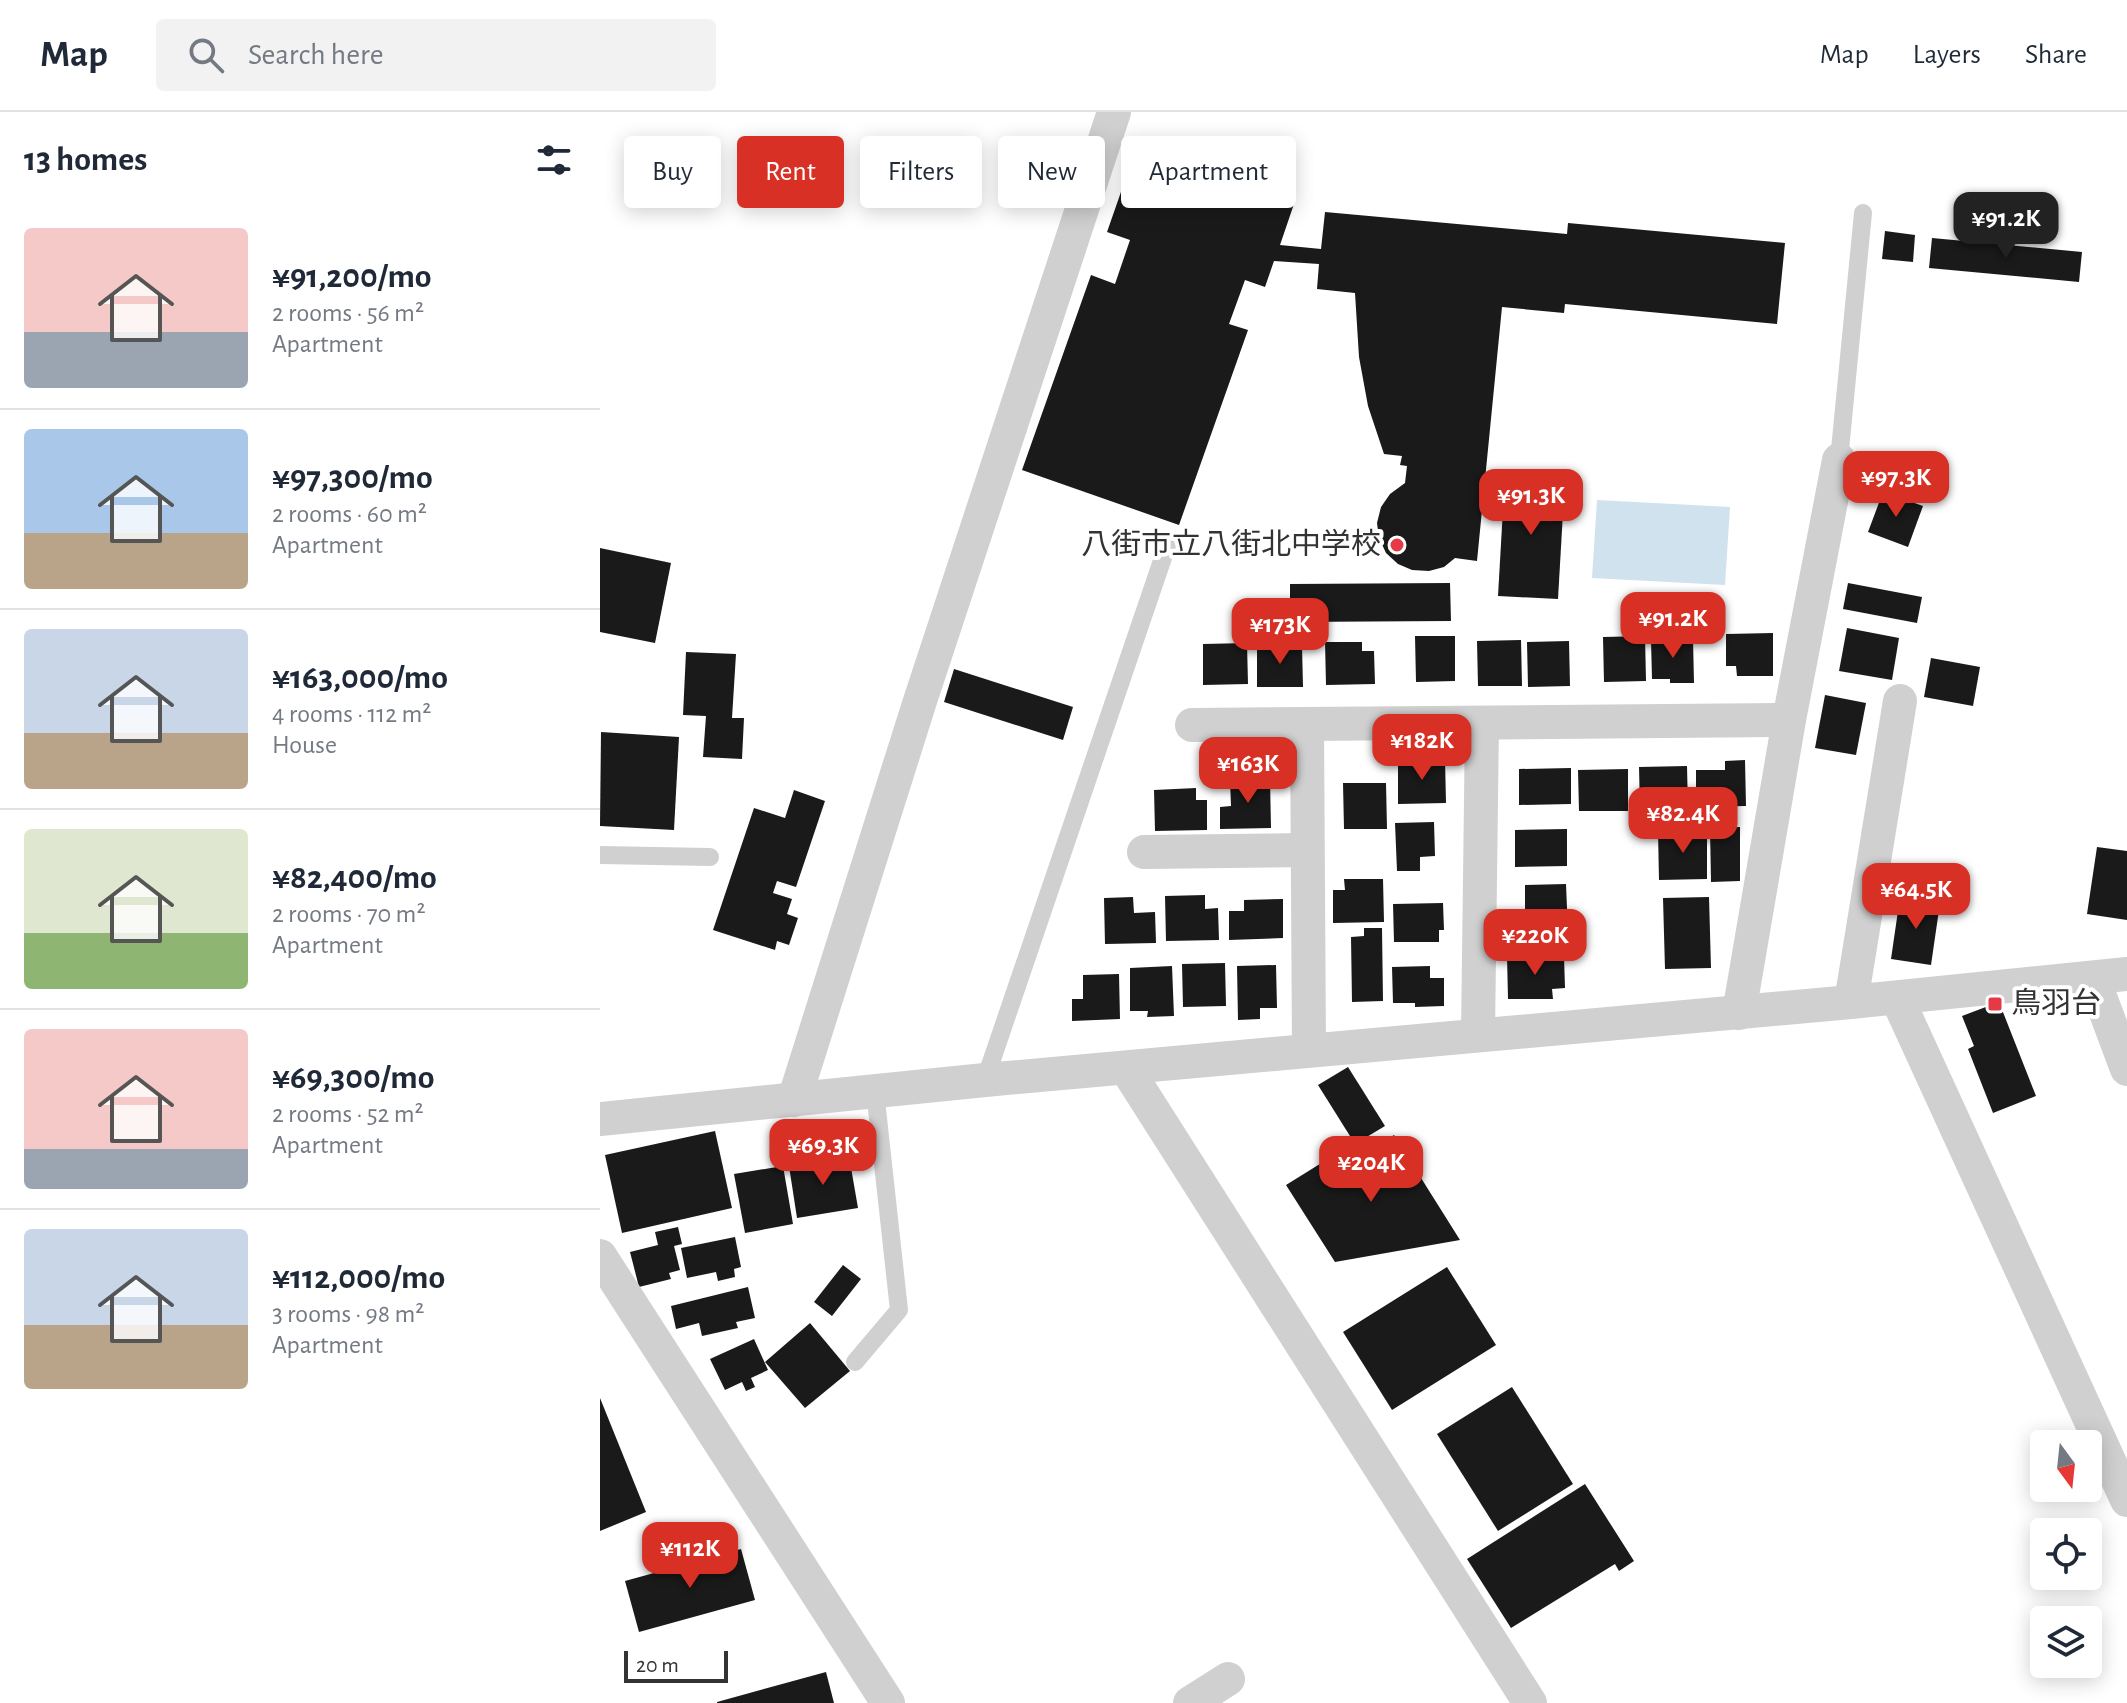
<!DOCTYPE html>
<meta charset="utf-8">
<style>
:root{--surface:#fff;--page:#f2f2f3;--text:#1f2937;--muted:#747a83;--line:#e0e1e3;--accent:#d93025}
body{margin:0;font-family:"Alegreya Sans","Noto Sans JP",sans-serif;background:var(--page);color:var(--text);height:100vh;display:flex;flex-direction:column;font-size:30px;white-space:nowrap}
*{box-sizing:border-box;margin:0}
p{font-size:26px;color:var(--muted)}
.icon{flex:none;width:44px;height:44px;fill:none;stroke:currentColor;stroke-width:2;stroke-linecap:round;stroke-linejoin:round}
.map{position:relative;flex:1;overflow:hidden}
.side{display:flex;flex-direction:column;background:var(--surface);width:600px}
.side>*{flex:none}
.hud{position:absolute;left:24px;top:24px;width:760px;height:72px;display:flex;gap:16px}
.needle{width:52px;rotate:165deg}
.buttons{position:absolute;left:1430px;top:1318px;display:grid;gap:16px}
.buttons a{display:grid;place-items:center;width:72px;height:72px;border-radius:8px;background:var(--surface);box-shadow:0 4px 20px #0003;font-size:40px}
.scale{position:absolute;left:24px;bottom:20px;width:104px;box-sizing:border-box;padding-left:8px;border:4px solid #333;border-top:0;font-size:22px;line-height:28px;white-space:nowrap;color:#333;-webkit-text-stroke:6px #fff;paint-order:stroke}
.price{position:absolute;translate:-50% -68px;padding:0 18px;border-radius:16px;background:var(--accent);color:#fff;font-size:26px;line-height:52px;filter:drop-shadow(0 2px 4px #0008)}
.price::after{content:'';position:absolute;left:50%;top:48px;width:24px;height:18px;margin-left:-12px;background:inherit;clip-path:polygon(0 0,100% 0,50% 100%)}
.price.on{background:#222;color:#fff}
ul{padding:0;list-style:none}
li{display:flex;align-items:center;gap:24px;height:200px;padding:0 24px}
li+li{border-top:2px solid var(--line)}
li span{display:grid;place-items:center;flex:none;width:224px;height:160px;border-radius:8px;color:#555}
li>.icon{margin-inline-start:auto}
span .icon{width:96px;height:96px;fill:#fffc;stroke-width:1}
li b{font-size:34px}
h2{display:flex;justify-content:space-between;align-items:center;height:96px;padding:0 24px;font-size:34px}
.chip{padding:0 28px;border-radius:8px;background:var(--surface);box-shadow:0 4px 20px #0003;font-size:28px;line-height:72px}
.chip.on{background:var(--accent);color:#fff}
header{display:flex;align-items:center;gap:48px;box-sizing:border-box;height:112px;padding:0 40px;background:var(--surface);border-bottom:2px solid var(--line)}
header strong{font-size:38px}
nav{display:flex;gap:44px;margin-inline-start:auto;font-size:28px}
.search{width:560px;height:72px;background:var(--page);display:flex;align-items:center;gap:20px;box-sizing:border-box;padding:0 28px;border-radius:8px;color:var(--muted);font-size:30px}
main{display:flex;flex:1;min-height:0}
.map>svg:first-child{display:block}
</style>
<header>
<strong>Map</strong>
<div class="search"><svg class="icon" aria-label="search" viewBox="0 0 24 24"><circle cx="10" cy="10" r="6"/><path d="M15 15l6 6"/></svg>Search here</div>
<nav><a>Map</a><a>Layers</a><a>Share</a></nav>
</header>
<main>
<section class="side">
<h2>13 homes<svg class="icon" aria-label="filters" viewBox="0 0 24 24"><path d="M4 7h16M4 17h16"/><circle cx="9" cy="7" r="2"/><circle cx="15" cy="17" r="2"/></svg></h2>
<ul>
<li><span style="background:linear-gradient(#f6c9c9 65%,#9aa5b1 0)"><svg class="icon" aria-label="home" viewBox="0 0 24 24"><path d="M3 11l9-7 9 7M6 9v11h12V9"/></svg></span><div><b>¥91,200/mo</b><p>2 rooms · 56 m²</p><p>Apartment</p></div></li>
<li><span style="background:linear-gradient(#a9c7e8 65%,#b9a48a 0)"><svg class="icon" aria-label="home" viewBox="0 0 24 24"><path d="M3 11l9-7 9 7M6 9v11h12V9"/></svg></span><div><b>¥97,300/mo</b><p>2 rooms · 60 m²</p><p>Apartment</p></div></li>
<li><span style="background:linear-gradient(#c9d6e8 65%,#b9a48a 0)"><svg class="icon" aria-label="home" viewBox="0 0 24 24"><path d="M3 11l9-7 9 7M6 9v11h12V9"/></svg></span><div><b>¥163,000/mo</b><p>4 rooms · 112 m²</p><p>House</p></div></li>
<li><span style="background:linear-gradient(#dfe7d0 65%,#8fb573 0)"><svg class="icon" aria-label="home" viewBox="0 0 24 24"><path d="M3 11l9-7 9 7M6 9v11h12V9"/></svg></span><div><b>¥82,400/mo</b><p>2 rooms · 70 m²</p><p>Apartment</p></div></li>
<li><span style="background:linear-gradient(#f6c9c9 75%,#9aa5b1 0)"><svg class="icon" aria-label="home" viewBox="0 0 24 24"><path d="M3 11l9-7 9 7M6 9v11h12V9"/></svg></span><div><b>¥69,300/mo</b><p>2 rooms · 52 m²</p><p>Apartment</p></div></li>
<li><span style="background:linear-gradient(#c9d6e8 60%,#b9a48a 0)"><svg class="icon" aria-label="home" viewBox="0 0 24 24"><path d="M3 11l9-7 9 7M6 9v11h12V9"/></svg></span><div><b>¥112,000/mo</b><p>3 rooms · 98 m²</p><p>Apartment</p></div></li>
</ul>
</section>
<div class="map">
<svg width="1527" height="1591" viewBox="0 0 1527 1591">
<rect width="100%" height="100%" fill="#fff"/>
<path fill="#cfe2ee" d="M997,388L1130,395L1125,473L992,466Z"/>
<g fill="#1a1a1a">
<path d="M537,34L695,89L680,133L721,137L725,100L967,122L968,111L1185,131L1177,212L965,192L964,201L902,195L877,449L855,446L844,455L829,459L812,458L798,452L786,441L779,426L777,411L781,395L790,382L805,371L807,354L800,353L802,344L784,342L768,294L759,245L755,181L717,177L719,152L674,149L665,175L645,168L629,212L648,218L579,413L422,358L491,163L515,172L530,128L507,120Z"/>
<path d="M1285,119L1315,123L1313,150L1282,147Z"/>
<path d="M1332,126L1482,140L1479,170L1329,156Z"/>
<path d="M905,362L965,366L958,487L898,484Z"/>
<path d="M1283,380L1323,394L1308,435L1268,420Z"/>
<path d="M0,436L71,451L55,531L0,520Z"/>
<path d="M850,471L851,509L690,510V472Z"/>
<path d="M1248,471L1322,485L1317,511L1243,497Z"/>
<path d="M1247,516L1299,526L1292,568L1239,559Z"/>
<path d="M1173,521V564H1137L1136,554H1126V522Z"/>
<path d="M815,524H855V569L816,570Z"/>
<path d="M1045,524L1046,569L1004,570L1003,525Z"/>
<path d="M1093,527L1094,571H1070V567H1052L1051,528Z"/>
<path d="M921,528L922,574H878L877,529Z"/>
<path d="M969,529L970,574L928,575L927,530Z"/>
<path d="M725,530H762V539H774L775,572L726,573Z"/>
<path d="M647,531L648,572L603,573V532Z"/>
<path d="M702,533L703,575H657V534Z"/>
<path d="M86,540L136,542L132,606H144L142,647L103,645L106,604L83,603Z"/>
<path d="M1331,546L1380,555L1373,594L1324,585Z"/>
<path d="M354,557L473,595L463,628L344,590Z"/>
<path d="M1225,583L1266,591L1256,643L1215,636Z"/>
<path d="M1,620L79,625L74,718L0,714Z"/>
<path d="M845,647L846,691L798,692V649Z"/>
<path d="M1145,648L1146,694L1096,695V658H1125V649Z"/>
<path d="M1087,654L1088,696L1040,697L1039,655Z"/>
<path d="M971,656V692L919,693V657Z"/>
<path d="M1028,657V699H979L978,658Z"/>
<path d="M670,667L671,716L620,717V695L631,694L630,668Z"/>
<path d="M743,671H786L787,717H744Z"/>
<path d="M596,676V688H607V718L555,719L554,678Z"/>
<path d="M194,678L225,689L196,775L177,769L173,781L192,787L187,802L198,806L189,833L177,829L175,838L113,818L154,696L185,706Z"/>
<path d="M834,710L835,744L820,745V759H797L795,711Z"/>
<path d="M1140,715V769L1111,770L1110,716Z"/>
<path d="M967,717V754L915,755V718Z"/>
<path d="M1107,718V767L1059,768L1058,719Z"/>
<path d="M1497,735L1527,739V808L1487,802Z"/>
<path d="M744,767H783L784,810L733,811V778H745Z"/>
<path d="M966,772L968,820L942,821V807L925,808V773Z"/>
<path d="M605,783V797L618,796L619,828L566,829L565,784Z"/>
<path d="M533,785L534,801L555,800L556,831L505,832L504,786Z"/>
<path d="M1109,785L1111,856L1065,857L1063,786Z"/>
<path d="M1300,785L1340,791L1331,853L1291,847Z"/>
<path d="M683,787V826L629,828V799H644V788Z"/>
<path d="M843,791L844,818H839V830H794L793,792Z"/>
<path d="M764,816H782L783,889L752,890L751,825L764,824Z"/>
<path d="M907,844H964L965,876L952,877L953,887H908Z"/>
<path d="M625,851L626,894L583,895L582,852Z"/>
<path d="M676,853L677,896H660V907L638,908L637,854Z"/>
<path d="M572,854L574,904L547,905L548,899H530V856Z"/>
<path d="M830,854V866H844V894L815,895V891H793L792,855Z"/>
<path d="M519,862L520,907L472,909V887H483V863Z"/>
<path d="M1399,890L1436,984L1393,1001L1368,937L1374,934L1362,904Z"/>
<path d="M748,955L785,1014L755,1032L718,973Z"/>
<path d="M115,1019L132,1096L22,1121L5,1043Z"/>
<path d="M794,1023L860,1128L735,1150L686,1073L752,1032L760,1045Z"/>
<path d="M249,1044L258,1096L197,1106L189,1054Z"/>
<path d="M183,1054L193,1112L145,1121L134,1062Z"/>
<path d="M78,1115L82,1132L74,1134L80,1158L69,1161L71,1167L39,1175L30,1140L58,1133L55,1120Z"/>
<path d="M135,1125L141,1155L134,1157L135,1165L118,1169L116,1160L87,1166L81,1136Z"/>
<path d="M243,1153L261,1167L232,1204L214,1190Z"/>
<path d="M847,1155L896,1233L792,1298L743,1220Z"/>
<path d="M148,1175L155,1206L136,1210L138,1216L102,1224L99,1211L76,1217L71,1194Z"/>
<path d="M210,1211L250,1259L205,1296L165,1250Z"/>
<path d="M154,1227L168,1258L151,1266L155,1275L146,1279L142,1270L125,1278L110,1247Z"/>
<path d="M912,1275L973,1372L898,1419L837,1322Z"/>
<path d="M0,1286L46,1400L0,1419Z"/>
<path d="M985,1372L1034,1449L1019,1459L1015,1452L911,1516L867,1447Z"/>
<path d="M141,1437L155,1488L39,1520L25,1469Z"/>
<path d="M226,1560L234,1591H117V1590Z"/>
</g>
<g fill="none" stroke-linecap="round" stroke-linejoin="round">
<g stroke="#d0d0d0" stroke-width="18">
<path d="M1239,348L1263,101"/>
<path d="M0,743L110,745"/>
<path d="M385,968L567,434"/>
<path d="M255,1250L299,1198L275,979"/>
</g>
<g stroke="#d0d0d0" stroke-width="34">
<path d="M707,612L709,938"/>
<path d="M592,613L1189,608"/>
<path d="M544,740L707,738"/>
<path d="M1493,866L1527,957"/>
<path d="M1297,886L1527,1388"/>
<path d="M1251,890L1300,589"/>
<path d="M1139,901L1189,608L1239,348"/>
<path d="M878,922L882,611"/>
<path d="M526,956L930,1591"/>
<path d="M194,988L319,592L514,0"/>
<path d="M0,1007L385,968L1251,890L1527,862"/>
<path d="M0,1144L288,1591"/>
<path d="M590,1591L628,1567"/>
</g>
</g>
<g fill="#e63946" stroke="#fff" stroke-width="3">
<circle cx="797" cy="433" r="8"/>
<rect x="1387" y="884" width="16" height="16" rx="4"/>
</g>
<g text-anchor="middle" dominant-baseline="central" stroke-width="8" stroke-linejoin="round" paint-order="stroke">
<g font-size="30" fill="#333" stroke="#fff" text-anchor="end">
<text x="781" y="433">八街市立八街北中学校</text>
<text x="1411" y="892" text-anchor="start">鳥羽台</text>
</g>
</g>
</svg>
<div class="buttons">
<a><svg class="needle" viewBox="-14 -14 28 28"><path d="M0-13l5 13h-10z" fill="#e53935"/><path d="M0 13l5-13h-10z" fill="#747a83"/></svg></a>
<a><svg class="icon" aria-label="locate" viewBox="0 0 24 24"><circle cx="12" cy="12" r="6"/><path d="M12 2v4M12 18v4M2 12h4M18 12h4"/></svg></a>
<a><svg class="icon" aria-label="layers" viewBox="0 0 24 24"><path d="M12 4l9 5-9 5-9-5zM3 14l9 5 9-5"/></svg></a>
</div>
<div class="scale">20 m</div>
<b class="price on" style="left:1406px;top:148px">¥91.2K</b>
<b class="price" style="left:1296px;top:407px">¥97.3K</b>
<b class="price" style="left:931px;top:425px">¥91.3K</b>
<b class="price" style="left:1073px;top:548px">¥91.2K</b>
<b class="price" style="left:680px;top:554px">¥173K</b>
<b class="price" style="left:822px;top:670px">¥182K</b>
<b class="price" style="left:648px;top:693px">¥163K</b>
<b class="price" style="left:1083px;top:743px">¥82.4K</b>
<b class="price" style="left:1316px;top:819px">¥64.5K</b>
<b class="price" style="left:935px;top:865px">¥220K</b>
<b class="price" style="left:223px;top:1075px">¥69.3K</b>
<b class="price" style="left:771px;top:1092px">¥204K</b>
<b class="price" style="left:90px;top:1478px">¥112K</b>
<div class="hud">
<a class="chip">Buy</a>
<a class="chip on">Rent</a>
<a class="chip">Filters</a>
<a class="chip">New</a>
<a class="chip">Apartment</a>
</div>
</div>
</main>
